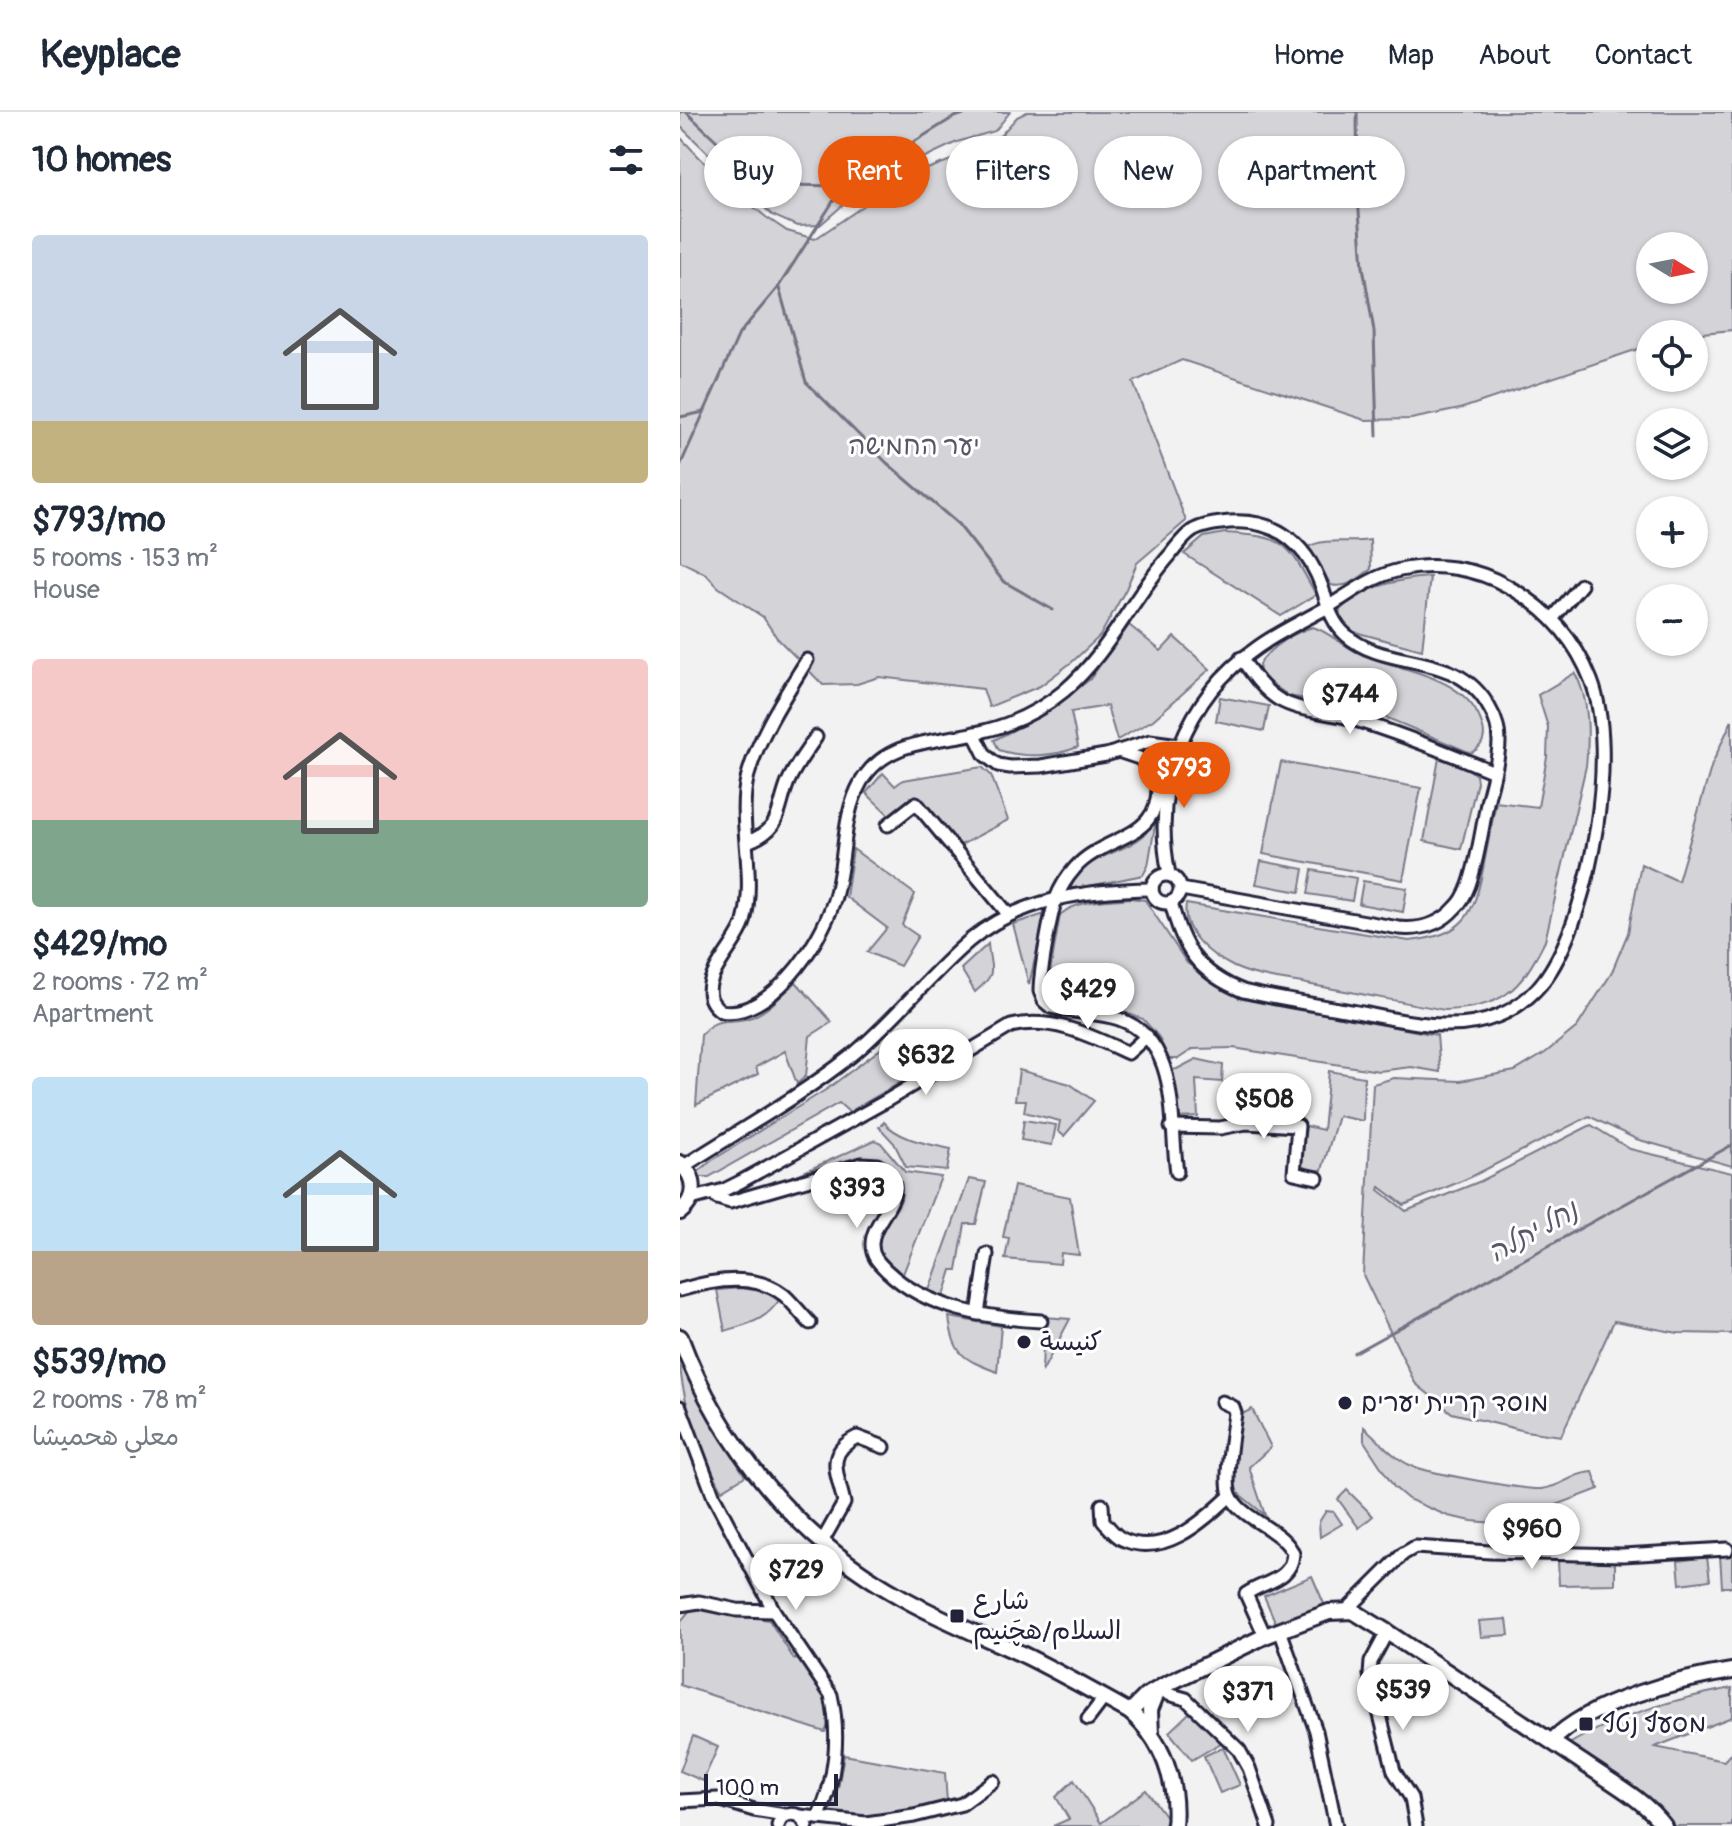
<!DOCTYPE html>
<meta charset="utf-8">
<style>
:root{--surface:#fff;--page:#f6f6f7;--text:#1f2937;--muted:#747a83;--line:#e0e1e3;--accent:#ea580c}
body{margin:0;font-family:Pangolin,"Playpen Sans Arabic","Playpen Sans Hebrew",sans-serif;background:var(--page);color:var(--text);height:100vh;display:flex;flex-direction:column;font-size:30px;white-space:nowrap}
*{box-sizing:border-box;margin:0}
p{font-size:26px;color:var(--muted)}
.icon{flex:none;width:44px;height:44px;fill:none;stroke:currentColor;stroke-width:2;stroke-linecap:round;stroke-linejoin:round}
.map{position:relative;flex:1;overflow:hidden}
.side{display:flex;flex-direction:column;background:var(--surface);width:680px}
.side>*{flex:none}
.hud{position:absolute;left:24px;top:24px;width:760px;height:72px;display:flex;gap:16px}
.needle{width:52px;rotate:100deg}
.tools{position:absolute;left:956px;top:120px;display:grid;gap:16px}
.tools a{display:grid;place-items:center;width:72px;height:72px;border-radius:50%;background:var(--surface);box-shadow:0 2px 6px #0004;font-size:40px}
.scale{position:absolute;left:24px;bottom:20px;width:134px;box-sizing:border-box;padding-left:8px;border:4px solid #22223b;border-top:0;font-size:22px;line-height:28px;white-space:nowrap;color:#22223b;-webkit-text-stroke:6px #fff;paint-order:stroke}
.price{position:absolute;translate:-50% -68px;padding:0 18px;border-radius:28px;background:#fff;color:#222;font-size:26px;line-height:52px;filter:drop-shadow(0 2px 4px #0008)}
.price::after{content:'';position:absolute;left:50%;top:48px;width:24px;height:18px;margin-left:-12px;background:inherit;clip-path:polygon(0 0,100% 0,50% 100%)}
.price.selected{background:var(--accent);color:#fff}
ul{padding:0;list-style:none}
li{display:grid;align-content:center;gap:16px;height:424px;padding:0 32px}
li span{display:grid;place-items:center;height:248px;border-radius:8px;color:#555}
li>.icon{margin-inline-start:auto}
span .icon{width:144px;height:144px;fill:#fffc;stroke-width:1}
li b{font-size:34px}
h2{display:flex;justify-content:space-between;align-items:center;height:96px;padding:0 32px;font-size:34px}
.chip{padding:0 28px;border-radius:36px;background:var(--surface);box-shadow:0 2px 6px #0004;font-size:28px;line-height:72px}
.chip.selected{background:var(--accent);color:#fff}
header{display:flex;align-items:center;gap:48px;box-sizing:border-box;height:112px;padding:0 40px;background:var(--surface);border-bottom:2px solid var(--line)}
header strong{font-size:38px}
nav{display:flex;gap:44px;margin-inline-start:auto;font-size:28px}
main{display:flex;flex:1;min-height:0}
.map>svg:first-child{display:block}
</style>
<header>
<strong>Keyplace</strong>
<nav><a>Home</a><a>Map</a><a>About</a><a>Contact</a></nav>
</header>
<main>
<section class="side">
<h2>10 homes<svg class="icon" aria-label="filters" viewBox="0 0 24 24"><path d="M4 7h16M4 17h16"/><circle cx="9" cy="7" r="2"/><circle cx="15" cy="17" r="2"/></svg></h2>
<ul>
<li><span style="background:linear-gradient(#c9d6e8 75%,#c2b280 0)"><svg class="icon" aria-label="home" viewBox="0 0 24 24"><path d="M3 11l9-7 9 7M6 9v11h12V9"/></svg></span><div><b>$793/mo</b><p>5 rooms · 153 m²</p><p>House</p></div></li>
<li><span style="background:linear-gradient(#f6c9c9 65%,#7fa58c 0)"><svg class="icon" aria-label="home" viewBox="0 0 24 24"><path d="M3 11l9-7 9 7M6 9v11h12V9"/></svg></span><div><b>$429/mo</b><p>2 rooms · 72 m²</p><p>Apartment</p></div></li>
<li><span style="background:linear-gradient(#bfe0f5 70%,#b9a48a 0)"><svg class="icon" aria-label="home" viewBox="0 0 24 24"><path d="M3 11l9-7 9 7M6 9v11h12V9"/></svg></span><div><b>$539/mo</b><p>2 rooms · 78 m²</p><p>معلي هحميشا</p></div></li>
</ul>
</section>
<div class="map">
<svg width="1052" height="1714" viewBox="0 0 1052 1714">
<rect width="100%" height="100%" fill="#f2f2f3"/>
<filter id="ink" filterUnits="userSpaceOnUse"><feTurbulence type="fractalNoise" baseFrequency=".0125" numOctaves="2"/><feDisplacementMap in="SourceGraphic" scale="16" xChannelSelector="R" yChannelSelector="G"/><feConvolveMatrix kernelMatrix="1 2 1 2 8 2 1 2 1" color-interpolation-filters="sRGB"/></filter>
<g filter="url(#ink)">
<g fill="#d3d3d8" stroke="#7a7a8a" stroke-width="2" fill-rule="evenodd">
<path d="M0,0H330L315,19L277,30L209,62L163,93L140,113L117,114L92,103L0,14Z"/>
<path d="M347,0H1052V218L1012,222H970V233L780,297L731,307L685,308L502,248L453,270L506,409L457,451L446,477L420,524L392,550L360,574L309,595L303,577L199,565L177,572L143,573L97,526L83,505L38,475L26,462L0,449V25L43,70L86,105L107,119L135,127L226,65L295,39L321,23L337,5ZM970,134H1014V178H970Z"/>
<path d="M545,421C607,425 607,429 636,483L601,504L504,442L524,425Z"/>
<path d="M690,428L691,457C679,466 667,477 651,473L628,435C646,425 669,432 690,428Z"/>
<path d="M750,465L742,538L671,519L659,506L660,498C683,474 718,467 750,465Z"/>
<path d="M449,513L481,539L494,525L530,557L473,608L437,628L427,594L391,600L398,635C374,645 343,646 319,638L314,628L367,601L410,567Z"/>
<path d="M633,515C648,519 665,536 681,542C722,560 790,563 803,616C806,627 802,635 791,641L693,600L609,584L585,567L580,560L579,552C590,535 614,520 633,515Z"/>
<path d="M895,561C910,588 909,624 906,654L865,829C840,879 822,896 765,898C721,890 677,881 632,873C607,868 578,866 554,855C530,843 501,821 506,792L729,829C785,823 794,804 804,752C808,731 812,710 816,690L858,695L867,645L868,615L858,583Z"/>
<path d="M540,585L589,594L584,619L536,609Z"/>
<path d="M1052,608V1054L956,1027L909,1004L791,1065L724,1093L700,1075L699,1078L726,1099L801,1069L911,1013L950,1037L1052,1061V1222L998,1221L934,1209L881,1324L845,1319L772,1301L735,1271L683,1163L693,972L714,966L780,969L835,959L865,941L897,915L931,862L948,821L961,752L998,769L1032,652Z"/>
<path d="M759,646L786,655L796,663L797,670L781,737L744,729Z"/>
<path d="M601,650L741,676L723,768L583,742Z"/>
<path d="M302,655L311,663L328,708L279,734L235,684L209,703L186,681L203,661L215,674L223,668Z"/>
<path d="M477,702L468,754L463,763L390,778C400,743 440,744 463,724C468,719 473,708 477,702Z"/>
<path d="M173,737L235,782L222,813L238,824L220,854L187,840L207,816L166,785Z"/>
<path d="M581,749L624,757L620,780L576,772Z"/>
<path d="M632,758L676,766L672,789L628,782Z"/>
<path d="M683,769L727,776L723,800L679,792Z"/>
<path d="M450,786L465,788L507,851L559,886L757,923L760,960L731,955L699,959L553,936L513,937L498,947H489L478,924L463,907L433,896L379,888L372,881L369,866L380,803C397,787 428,789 450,786Z"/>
<path d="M365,802L349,873L333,812Z"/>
<path d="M308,832C310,859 319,860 295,880L281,857Z"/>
<path d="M116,870L152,910L130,924L126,964L117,972L105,939L76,955L78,962L16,993L21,923C37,902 50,913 72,905C89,898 103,882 116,870Z"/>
<path d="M210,930L235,962L169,1000L159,991L29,1065H18V1060L31,1049L147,977Z"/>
<path d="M516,947L543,953L542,970L516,968L518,1005L495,1006L491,958L497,957Z"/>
<path d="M339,958L390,972L414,989L384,1024L378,1019L380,1009L344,1000L346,988H335Z"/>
<path d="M649,959L684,965L683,1009L658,1004L642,1058H620L626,1014L643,1018Z"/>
<path d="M344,1008L376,1013L372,1033L341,1028Z"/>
<path d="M204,1010C219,1028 249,1032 271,1037L267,1059L226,1055L214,1031L199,1015Z"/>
<path d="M195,1028L201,1031L225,1060L261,1065L221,1167C214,1160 199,1149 197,1138C195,1119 216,1104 221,1087C223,1080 219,1070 215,1063C198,1031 144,1056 117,1063Z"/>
<path d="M289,1067L306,1070L296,1112H285L277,1158H272L264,1184L248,1181Z"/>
<path d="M334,1074L390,1085L399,1143L381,1141L380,1152L325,1147L329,1126L323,1125Z"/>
<path d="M61,1176L88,1180L100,1187C84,1210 70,1211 45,1219L37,1178Z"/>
<path d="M269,1205L321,1214L317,1260C283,1247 273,1243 269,1205Z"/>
<path d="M364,1205L390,1207L362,1260Z"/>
<path d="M0,1247L25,1299L65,1364L42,1378C23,1343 0,1287 0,1247Z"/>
<path d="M572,1297L591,1335L569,1355L585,1403L553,1377L560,1303Z"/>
<path d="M684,1315C699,1328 714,1347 732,1354C749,1361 844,1378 861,1377C883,1375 891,1361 913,1360L919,1377L826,1412L792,1409L768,1404L728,1387L714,1375L684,1329Z"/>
<path d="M667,1378L693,1404L679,1416L658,1387Z"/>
<path d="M646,1399L654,1400L662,1412L640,1425L639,1410Z"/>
<path d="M1052,1442V1475H1042L1040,1443Z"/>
<path d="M1027,1445L1030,1468L1000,1472L998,1449Z"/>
<path d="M935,1447V1472L879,1473L878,1448Z"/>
<path d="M632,1464L645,1494L597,1514L584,1484Z"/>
<path d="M20,1496L89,1508L114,1547L121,1548C137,1570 159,1592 145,1620L0,1573V1510L10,1498Z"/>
<path d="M827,1507L829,1523L801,1525L799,1509Z"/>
<path d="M1052,1576V1605L975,1635L1044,1649L1052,1640V1714H974L979,1706L887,1633C938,1603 994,1587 1052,1576Z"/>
<path d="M510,1600L544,1629L512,1648L489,1620Z"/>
<path d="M13,1624L38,1635L23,1669L0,1659Z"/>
<path d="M543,1635L560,1673L540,1681L524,1644Z"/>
<path d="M164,1643L265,1661L267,1691L204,1704L186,1705L148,1700L158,1676Z"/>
<path d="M394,1668L421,1711L466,1678L486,1705L484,1714H373L389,1707L376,1685Z"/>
</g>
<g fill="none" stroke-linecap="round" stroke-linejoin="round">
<g stroke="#727282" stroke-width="3">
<path d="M6,0L70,60L103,73L163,74"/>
<path d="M677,0L678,85L683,155L694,219L697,324"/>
<path d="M99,176L126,270L207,351L278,412L323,469L373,498"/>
<path d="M0,305L24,300"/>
<path d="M0,354L59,222L99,174L163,74L274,5L291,0"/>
<path d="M674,1241L1052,1033"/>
</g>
<defs>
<g id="minor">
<path d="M873,506L901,473"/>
<path d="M561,546C572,561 582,577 598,587C620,600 645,599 669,606C719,621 766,640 814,660"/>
<path d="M127,548C105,584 80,621 68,663C56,707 77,762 64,810C56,838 7,875 41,899C89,908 140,832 153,791C167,752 160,707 181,670C208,625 260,631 304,619C333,612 361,598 384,579C429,541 452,486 490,443C497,434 505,423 514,418C522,414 532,412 541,411C592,404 625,428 642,475C648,493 651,510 666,523C707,560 778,536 810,597C816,607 819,619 819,630C819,650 811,672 807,691C802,718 798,747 789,773C786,781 782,790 775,796C760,813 741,818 719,816L501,777"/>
<path d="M294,621L305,643L318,653L330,655L361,654L426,643L470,629L499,633"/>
<path d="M438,639L459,646L477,661C487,730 427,720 395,756C388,764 380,776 376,787C370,804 360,861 360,879L364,889L371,895C393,901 417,900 439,907C501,929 489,1008 497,1060"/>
<path d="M208,713L236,691L329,803"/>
<path d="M67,730C103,717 96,700 108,670C115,654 126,640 136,625"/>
<path d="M489,762C471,675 505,585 578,535C599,520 623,509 646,496C670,482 692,464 720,458C756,450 796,456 827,474C866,495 895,527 911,568C939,639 911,794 871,858C859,878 840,895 818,904C770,924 714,906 665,898C631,892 596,887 563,879C518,861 502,836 491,790"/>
<circle cx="486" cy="777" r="14"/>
<path d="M491,1015L540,1016L566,1011L618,1014L614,1061L637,1066"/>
<path d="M4,1054C60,1018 119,985 171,944C214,909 247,865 289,829C340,786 408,778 472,777"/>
<path d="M34,1081L37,1086L50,1090L182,1052L197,1053C239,1079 191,1104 192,1133C192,1145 199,1151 207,1159C247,1197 307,1206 361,1209"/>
<path d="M11,1087L44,1078L62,1069L206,989L331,914C373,904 411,924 448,941L467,924"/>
<path d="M0,1178C32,1168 75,1160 104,1183C113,1191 121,1202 130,1211"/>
<path d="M298,1202L307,1142"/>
<path d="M542,1290L553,1295L555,1301C553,1319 544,1367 550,1382C559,1407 605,1418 613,1442C611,1469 584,1469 566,1482L585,1524"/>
<path d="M0,1295L34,1385L94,1499L151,1583C160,1623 156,1668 138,1706"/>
<path d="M422,1393L423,1409C429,1415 434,1423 442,1427C483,1447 523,1409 550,1384"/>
<path d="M143,1428L164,1391C159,1364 143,1342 177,1325L204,1335"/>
<path d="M0,1493L19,1490L57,1498L94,1499"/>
<path d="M667,1498L723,1442L735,1435L810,1440L943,1443L1047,1437"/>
<path d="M600,1518L636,1619L656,1714"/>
<path d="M707,1520L691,1550L690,1563L714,1659L731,1686L736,1714"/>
<path d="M481,1575L488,1582L506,1587L559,1638L569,1656L589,1714"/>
<path d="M408,1607L424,1586"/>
<path d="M0,1689L38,1687L74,1698L105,1703"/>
<path d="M120,1704L186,1711L234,1704L282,1692L313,1669"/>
<path d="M98,1714C101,1703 110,1700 120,1704L127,1714"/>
</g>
<g id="major">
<path d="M0,1051C17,1066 17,1086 0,1100"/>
<path d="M0,1225C40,1333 119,1429 221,1485C261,1508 306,1525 348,1545C382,1562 416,1581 450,1600C483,1628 498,1671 494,1714"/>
<path d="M450,1600L466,1584L483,1574L585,1524L649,1500L673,1499L707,1520C772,1563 837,1606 902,1650C929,1669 964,1687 984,1714"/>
<path d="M471,1623L470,1598L478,1578"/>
<path d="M872,1629C909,1590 999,1567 1052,1559"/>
</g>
</defs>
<use href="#minor" stroke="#22223b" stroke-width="17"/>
<use href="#major" stroke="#22223b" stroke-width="20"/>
<use href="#minor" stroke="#fff" stroke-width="11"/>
<use href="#major" stroke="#fff" stroke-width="14"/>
</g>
</g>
<g fill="#22223b" stroke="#fff" stroke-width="3">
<circle cx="344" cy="1230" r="8"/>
<circle cx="665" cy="1291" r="8"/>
<rect x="269" y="1496" width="16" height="16" rx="4"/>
<rect x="898" y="1604" width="16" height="16" rx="4"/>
</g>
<g text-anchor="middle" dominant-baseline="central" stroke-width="6" stroke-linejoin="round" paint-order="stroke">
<g font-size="26" fill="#57576a" stroke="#fff">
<text x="234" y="334">יער החמישה</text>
</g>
<g font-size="26" fill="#22223b" stroke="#fff" text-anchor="start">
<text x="360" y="1230">كنيسة</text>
<text x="681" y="1291">מוסד קריית יערים</text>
<text x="293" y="1489">شارع<tspan x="293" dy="30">السلام/هچَنيم</tspan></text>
<text x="922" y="1612">מסעף נטף</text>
</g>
<g font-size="28" font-style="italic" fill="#58586b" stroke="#fff">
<text transform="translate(853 1120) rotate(-29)">נחל יתלה</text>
</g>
</g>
</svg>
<div class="tools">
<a><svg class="needle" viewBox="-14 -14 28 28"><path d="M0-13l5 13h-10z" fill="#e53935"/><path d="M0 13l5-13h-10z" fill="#747a83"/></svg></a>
<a><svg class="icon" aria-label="locate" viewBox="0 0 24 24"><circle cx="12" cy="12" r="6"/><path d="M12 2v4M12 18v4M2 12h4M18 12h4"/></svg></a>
<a><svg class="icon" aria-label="layers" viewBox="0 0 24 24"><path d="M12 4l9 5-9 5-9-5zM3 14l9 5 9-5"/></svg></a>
<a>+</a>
<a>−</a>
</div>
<div class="scale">100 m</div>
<b class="price" style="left:670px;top:624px">$744</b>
<b class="price selected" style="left:504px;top:698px">$793</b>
<b class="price" style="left:408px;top:919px">$429</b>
<b class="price" style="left:246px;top:985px">$632</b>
<b class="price" style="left:584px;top:1029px">$508</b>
<b class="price" style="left:177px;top:1118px">$393</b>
<b class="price" style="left:852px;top:1459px">$960</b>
<b class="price" style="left:116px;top:1500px">$729</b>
<b class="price" style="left:723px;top:1620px">$539</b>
<b class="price" style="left:568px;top:1622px">$371</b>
<div class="hud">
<a class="chip">Buy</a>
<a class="chip selected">Rent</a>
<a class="chip">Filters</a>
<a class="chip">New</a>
<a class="chip">Apartment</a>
</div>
</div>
</main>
